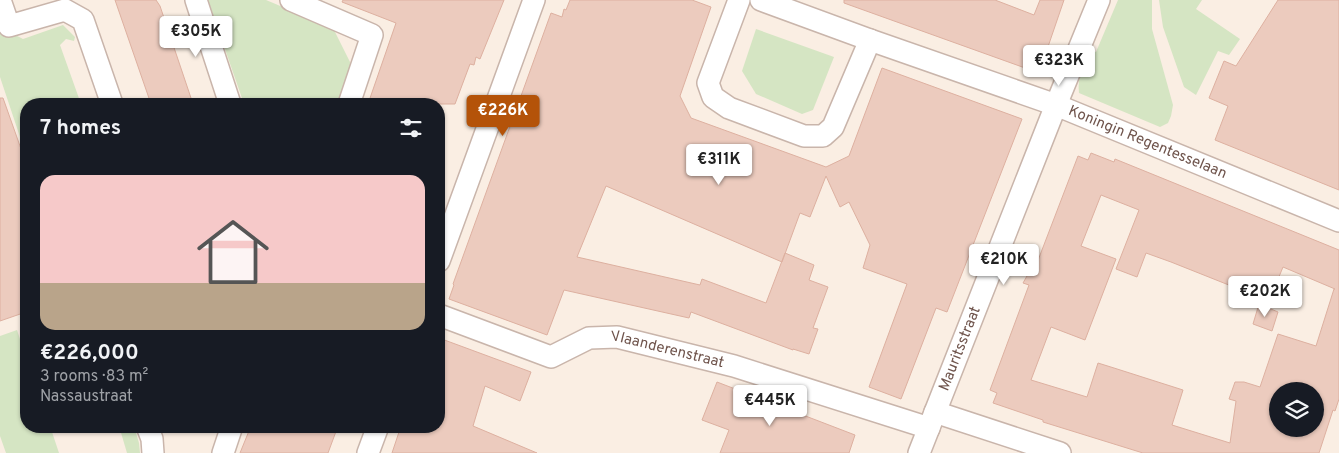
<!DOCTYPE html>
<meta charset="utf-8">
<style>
:root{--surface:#171b24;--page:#242831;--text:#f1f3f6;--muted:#9ea1a6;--line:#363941;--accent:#b45309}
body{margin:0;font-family:Overpass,sans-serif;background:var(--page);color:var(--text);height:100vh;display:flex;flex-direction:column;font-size:19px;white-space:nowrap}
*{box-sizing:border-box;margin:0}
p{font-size:16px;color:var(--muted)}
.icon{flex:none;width:28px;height:28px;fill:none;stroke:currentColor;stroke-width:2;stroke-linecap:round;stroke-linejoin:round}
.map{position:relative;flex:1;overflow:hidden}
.side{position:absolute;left:20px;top:98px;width:425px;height:335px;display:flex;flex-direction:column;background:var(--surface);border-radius:20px;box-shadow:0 1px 4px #0004}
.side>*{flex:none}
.buttons{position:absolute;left:1269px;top:382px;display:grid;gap:10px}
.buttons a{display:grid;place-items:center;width:55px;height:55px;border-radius:50%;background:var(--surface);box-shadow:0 1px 4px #0004;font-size:25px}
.price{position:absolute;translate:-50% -42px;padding:0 11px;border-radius:5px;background:#fff;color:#222;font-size:16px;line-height:32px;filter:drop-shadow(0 1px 2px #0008)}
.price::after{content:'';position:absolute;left:50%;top:30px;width:15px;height:11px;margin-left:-8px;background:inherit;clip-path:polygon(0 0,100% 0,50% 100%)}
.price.on{background:var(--accent);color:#fff}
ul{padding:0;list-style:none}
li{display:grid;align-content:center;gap:10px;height:265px;padding:0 20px}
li+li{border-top:1px solid var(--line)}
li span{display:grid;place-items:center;height:155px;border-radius:15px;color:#555}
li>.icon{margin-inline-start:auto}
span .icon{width:90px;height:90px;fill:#fffc;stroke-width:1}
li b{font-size:21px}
h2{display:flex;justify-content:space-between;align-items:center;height:60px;padding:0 20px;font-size:21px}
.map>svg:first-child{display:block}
</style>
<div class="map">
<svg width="1339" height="453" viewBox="0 0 1339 453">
<rect width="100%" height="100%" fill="#faeee3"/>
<g fill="#d5e5c3">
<path d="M208,0H266L333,28L356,74L345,104H244Z"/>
<path d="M1118,0H1152V29L1173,105L1171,116L1168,123L1160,127L1079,93C1077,77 1083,65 1089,50L1096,52Z"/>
<path d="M1159,0H1202L1196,9L1240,39L1229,55L1218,51L1196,95L1184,87L1163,27Z"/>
<path d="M63,25L75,37L74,41L66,39L60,45L81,104H26V155L0,77V27L23,39Z"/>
<path d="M756,29L834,57L813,110L802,114L756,94L742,71Z"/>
<path d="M17,330L26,357V426H50L59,453H6L0,436V336Z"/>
<path d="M119,426H134L139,443L140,453H127Z"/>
</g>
<g fill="#eccbbe" stroke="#ddb0a0" fill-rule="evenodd">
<path d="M115,0H156L160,6L193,104H151Z"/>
<path d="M343,0H504L480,59L476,57L474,65L470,64L455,104H368L396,23L342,2Z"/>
<path d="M570,0H692L711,7L680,96L691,118L826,167L849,156L882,68L1022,119L947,312L936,308L901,399L869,387L907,284L863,268L870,245L849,202L840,207L826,176L810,217L800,213L782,262L606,186L577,257L700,285L702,279L766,303L785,253L814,265L809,280L828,287L813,328L818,329L809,354L793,349V350L691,312L689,318L564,290L547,335L449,299L454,285L453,284L551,13L562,17L564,9L566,10Z"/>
<path d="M844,0H995L1034,15L1040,0H1064L1039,73L844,3Z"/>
<path d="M1278,0H1339V190L1215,140L1228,106L1209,98L1224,61L1236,66Z"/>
<path d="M0,98H3L26,163V312L0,321Z"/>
<path d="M1091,153L1114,162L1115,159L1339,250V399L1335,411L1333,410L1319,453H1143L1043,422V420L993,403L997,393L990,390L1029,285L1023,283L1035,262L1037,263L1078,156L1088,160ZM1101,195L1139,210L1116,269L1137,277L1146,253L1171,262L1269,301L1283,267L1335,289H1334L1316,346L1278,334L1260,387L1244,382H1235L1229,399L1236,401L1230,443L1172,425L1183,390L1114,368L1098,363L1087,397L1031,380L1051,327L1085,340L1116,259L1081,246ZM1278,391H1315V429H1278Z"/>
<path d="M1259,304L1278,312L1272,331L1253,324Z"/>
<path d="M439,338L531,372L520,401L485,386L473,426L537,453H392L401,426H439Z"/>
<path d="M717,382L855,435L849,453H720L729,430L702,420Z"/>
<path d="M251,426H338L328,453H240Z"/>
</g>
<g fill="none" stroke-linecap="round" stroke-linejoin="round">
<defs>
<g id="street">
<path d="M0,0L9,26L65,10L83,20L112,104"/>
<path d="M196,0L230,104"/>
<path d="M291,0L372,35L349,104"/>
<path d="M739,0L708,83L713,97L729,108L804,136H823L833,127L870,40"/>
<path id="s1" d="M761,0L870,40L1056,105L1339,221"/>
<path d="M439,261L534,0"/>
<path id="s2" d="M439,315L551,357L589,338L617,337L734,366L929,428"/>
<path d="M935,412L1060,453"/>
<path d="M147,426L152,439L153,453"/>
<path d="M223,453L232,426"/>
<path d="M368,453L378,426"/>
<path id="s3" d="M919,453L1056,105L1099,0"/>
</g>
</defs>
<use href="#street" stroke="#c9b5ab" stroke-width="24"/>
<use href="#street" stroke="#fff" stroke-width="21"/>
</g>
<g text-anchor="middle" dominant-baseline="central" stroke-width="4.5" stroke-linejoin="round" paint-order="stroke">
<g font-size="15" fill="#6f544c" stroke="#fdf3e9">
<text stroke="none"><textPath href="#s1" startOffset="412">Koningin Regentesselaan</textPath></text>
<text stroke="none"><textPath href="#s3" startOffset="112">Mauritsstraat</textPath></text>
<text stroke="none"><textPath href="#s2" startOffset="242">Vlaanderenstraat</textPath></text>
</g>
</g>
</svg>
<div class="buttons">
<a><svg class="icon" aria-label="layers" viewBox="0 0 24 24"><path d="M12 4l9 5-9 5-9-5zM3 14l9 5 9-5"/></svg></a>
</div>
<b class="price" style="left:196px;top:58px">€305K</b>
<b class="price" style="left:1059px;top:87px">€323K</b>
<b class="price on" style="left:503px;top:137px">€226K</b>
<b class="price" style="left:719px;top:186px">€311K</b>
<b class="price" style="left:1004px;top:286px">€210K</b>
<b class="price" style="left:1265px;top:318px">€202K</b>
<b class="price" style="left:770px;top:427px">€445K</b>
<section class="side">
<h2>7 homes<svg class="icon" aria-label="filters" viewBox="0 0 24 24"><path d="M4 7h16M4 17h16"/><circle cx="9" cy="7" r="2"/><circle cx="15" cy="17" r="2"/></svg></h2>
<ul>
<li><span style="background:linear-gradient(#f6c9c9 70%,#b9a48a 0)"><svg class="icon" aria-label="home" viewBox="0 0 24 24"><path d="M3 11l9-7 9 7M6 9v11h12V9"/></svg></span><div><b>€226,000</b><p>3 rooms · 83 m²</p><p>Nassaustraat</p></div></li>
</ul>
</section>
</div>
